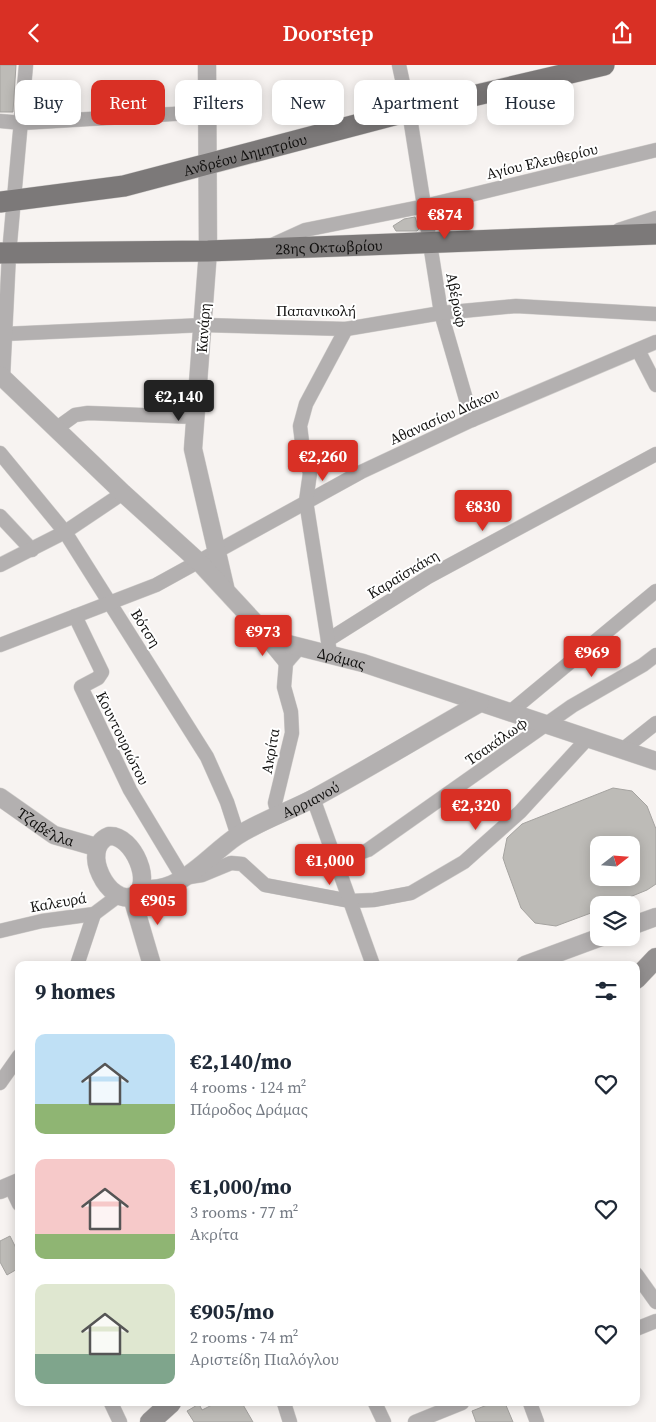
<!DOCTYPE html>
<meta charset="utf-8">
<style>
:root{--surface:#fff;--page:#f6f6f7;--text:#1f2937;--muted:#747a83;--accent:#d93025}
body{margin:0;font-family:"Source Serif 4",serif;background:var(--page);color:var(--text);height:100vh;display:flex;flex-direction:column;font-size:19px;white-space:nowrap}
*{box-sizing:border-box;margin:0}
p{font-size:16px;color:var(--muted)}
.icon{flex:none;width:28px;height:28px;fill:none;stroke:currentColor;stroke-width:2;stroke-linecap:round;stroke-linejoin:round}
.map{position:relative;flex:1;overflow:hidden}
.drawer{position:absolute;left:15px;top:896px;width:625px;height:445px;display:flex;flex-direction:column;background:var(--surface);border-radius:10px;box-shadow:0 2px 12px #0003}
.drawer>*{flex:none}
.top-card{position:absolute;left:15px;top:15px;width:626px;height:45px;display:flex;gap:10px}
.needle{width:32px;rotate:73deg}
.tools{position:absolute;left:590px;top:771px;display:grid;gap:10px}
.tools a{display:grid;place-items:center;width:50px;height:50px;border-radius:10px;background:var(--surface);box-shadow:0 2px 12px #0003;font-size:25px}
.price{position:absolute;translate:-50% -42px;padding:0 11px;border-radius:5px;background:var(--accent);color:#fff;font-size:16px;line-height:32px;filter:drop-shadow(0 1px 2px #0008)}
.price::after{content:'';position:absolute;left:50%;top:30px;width:15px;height:11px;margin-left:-8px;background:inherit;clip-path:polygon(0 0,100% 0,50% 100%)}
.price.current{background:#222;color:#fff}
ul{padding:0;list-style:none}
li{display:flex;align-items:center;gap:15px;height:125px;padding:0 20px}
li span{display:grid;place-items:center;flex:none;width:140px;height:100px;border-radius:10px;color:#555}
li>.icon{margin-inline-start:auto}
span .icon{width:60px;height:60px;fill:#fffc;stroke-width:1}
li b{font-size:21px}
h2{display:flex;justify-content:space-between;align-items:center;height:60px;padding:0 20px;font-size:21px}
.pill{padding:0 18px;border-radius:10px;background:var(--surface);box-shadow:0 2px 12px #0003;font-size:18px;line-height:45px}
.pill.current{background:var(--accent);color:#fff}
header{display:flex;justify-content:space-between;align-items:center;height:65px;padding:0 20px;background:var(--accent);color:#fff;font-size:22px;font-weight:600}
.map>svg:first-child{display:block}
</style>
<header><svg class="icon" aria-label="back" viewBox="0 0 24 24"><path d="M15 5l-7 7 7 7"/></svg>Doorstep<svg class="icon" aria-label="share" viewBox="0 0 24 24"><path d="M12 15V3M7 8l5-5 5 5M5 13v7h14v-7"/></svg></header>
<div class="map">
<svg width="656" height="1357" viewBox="0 0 656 1357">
<rect width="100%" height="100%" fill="#f7f3f1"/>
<g fill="#bdbbb7" stroke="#a5a3a0" fill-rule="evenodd">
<path d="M0,0H16L13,47H0Z"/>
<path d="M415,152L419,164L417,166H396L393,161L404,154Z"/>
<path d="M613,723L632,726L647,741L656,764V819L647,825L610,840H599V845L556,861L535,858L521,843L506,802L503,793L507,773L522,759ZM599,780H631V812H599Z"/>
<path d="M10,1171L19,1189V1203L7,1210L0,1197V1176Z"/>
<path d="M216,1338H242L253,1357H194L187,1346L199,1339L202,1345Z"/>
<path d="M492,1338H505L513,1357H476L472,1346Z"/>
</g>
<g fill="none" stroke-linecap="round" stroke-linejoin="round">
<defs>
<g id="minor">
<path d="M399,0L409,46L441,248L472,355"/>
<path d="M0,56L22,58L206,47"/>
<path d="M619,165L656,153"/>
<path d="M272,180L305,165L425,141L656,85"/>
<path d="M4,269L204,260L346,264L441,248L516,241L656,249"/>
<path d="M638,285L656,320"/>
<path d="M3,313L9,189L26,0"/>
<path d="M57,363L75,350L88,348L195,352"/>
<path d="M0,388L65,467L207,692L227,737L238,771"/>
<path d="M0,451L32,485"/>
<path d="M0,500L65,467L123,428"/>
<path d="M75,551L102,607L98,613L81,622L130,725L183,813L202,810L231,798L242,799L265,820L350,836L374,835L411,828L464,797L520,747L588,673"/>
<path d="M270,571L272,581L286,598"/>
<path d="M328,575L428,512L656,389"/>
<path d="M0,580L156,520L361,407L472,355L656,277"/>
<path d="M329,582L306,436L310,408L303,385L300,361L306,339L346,264"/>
<path d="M510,647L656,526"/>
<path d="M622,685L656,658"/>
<path d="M313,733L373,900"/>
<path d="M278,749L275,738L292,668L291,647L284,622L286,598L299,583"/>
<path d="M336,796L368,785L572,641L643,600L656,590"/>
<path d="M0,866L42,856L94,849L118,831"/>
<path d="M77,900L94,849"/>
<path d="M0,1018L19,991"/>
<path d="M10,1120L19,1139"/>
<path d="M636,1209L656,1237"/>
<path d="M636,1264L656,1256"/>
<path d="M111,1338L120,1357"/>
<path d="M284,1338L290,1357"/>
<path d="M375,1338L384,1357"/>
<path d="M530,1338L537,1357"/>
<path d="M415,1357L462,1338"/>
</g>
<g id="tertiary">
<path d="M207,0L208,186L193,384L225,522"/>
<path id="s1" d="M0,310L123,428L199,497L261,564L280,577L363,598L656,696"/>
<path id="s2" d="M0,732L54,770L96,782"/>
<path d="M109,771C133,769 155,821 133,831C110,842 78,784 109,771Z"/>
<path id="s3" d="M141,823C179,831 208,790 237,771C262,755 290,746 316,732C371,702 425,669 480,638"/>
<path d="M132,832L152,900"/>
<path d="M631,861L656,852"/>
<path d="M525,900L601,872"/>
<path d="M0,1125L19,1117"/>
</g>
<g id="secondary">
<path d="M636,914L656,893"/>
<path d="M150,1357L171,1338"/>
</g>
<g id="primary">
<path id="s4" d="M0,137L124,121L409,46L604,0"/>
<path id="s5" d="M0,188L208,186L656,169"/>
</g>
</defs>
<use href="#minor" stroke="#d2cfcd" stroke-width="15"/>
<use href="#tertiary" stroke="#d2cfcd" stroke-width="19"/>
<use href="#secondary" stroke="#d2cfcd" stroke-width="21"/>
<use href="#primary" stroke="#d2cfcd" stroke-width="22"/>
<use href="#minor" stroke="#b3b0b0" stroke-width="14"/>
<use href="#tertiary" stroke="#b3b0b0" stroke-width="18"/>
<use href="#secondary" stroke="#939090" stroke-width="20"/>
<use href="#primary" stroke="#7c7979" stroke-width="21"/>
</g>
<g text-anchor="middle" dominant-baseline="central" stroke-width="4" stroke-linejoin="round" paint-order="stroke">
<g font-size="15" fill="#11100f" stroke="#fff">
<text stroke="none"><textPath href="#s4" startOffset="250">Ανδρέου Δημητρίου</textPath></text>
<text transform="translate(542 96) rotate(-13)">Αγίου Ελευθερίου</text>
<text stroke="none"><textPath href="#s5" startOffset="329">28ης Οκτωβρίου</textPath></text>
<text transform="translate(457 235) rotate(79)">Αβέρωφ</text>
<text x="316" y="245">Παπανικολή</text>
<text transform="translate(203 263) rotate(-86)">Κανάρη</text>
<text transform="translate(444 351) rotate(-24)">Αθανασίου Διάκου</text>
<text transform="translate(403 509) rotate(-31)">Καραϊσκάκη</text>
<text transform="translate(146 563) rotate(58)">Βότση</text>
<text stroke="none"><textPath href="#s1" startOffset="451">Δράμας</textPath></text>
<text transform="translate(123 673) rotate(64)">Κουντουριώτου</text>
<text transform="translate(496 676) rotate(-35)">Τσακάλωφ</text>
<text transform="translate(270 686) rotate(-80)">Ακρίτα</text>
<text stroke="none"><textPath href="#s3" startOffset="195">Αρριανού</textPath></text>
<text stroke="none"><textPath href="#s2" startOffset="55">Τζαβέλλα</textPath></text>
<text transform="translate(58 837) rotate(-10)">Καλευρά</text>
</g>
</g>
</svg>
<div class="tools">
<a><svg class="needle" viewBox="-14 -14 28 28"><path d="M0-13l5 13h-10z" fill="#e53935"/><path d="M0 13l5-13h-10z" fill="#747a83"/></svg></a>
<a><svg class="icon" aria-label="layers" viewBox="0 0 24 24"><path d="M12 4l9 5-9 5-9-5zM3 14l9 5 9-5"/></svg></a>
</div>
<b class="price" style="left:445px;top:175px">€874</b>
<b class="price current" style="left:179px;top:357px">€2,140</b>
<b class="price" style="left:323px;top:417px">€2,260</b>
<b class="price" style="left:483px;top:467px">€830</b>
<b class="price" style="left:263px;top:592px">€973</b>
<b class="price" style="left:592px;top:613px">€969</b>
<b class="price" style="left:476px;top:766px">€2,320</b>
<b class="price" style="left:330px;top:821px">€1,000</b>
<b class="price" style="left:158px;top:861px">€905</b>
<div class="top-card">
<a class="pill">Buy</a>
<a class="pill current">Rent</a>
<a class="pill">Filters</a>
<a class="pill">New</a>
<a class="pill">Apartment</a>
<a class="pill">House</a>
</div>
<section class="drawer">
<h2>9 homes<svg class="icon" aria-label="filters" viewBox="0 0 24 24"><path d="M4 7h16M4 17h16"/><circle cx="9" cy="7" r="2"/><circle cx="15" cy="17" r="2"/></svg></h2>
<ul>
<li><span style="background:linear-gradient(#bfe0f5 70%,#8fb573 0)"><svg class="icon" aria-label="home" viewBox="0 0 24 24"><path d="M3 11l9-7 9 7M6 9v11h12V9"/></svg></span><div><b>€2,140/mo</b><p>4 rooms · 124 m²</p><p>Πάροδος Δράμας</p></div><svg class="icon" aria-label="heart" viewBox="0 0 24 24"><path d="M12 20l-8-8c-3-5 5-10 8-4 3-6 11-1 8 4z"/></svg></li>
<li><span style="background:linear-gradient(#f6c9c9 75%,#8fb573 0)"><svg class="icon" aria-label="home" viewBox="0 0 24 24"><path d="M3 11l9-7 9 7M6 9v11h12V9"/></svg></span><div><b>€1,000/mo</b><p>3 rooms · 77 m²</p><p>Ακρίτα</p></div><svg class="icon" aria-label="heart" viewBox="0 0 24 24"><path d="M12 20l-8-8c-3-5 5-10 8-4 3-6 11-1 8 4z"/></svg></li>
<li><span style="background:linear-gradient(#dfe7d0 70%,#7fa58c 0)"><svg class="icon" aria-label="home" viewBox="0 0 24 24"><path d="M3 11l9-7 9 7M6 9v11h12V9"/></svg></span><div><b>€905/mo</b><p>2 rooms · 74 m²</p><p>Αριστείδη Πιαλόγλου</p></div><svg class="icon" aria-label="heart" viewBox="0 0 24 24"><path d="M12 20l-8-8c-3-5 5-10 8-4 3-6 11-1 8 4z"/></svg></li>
</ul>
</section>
</div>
